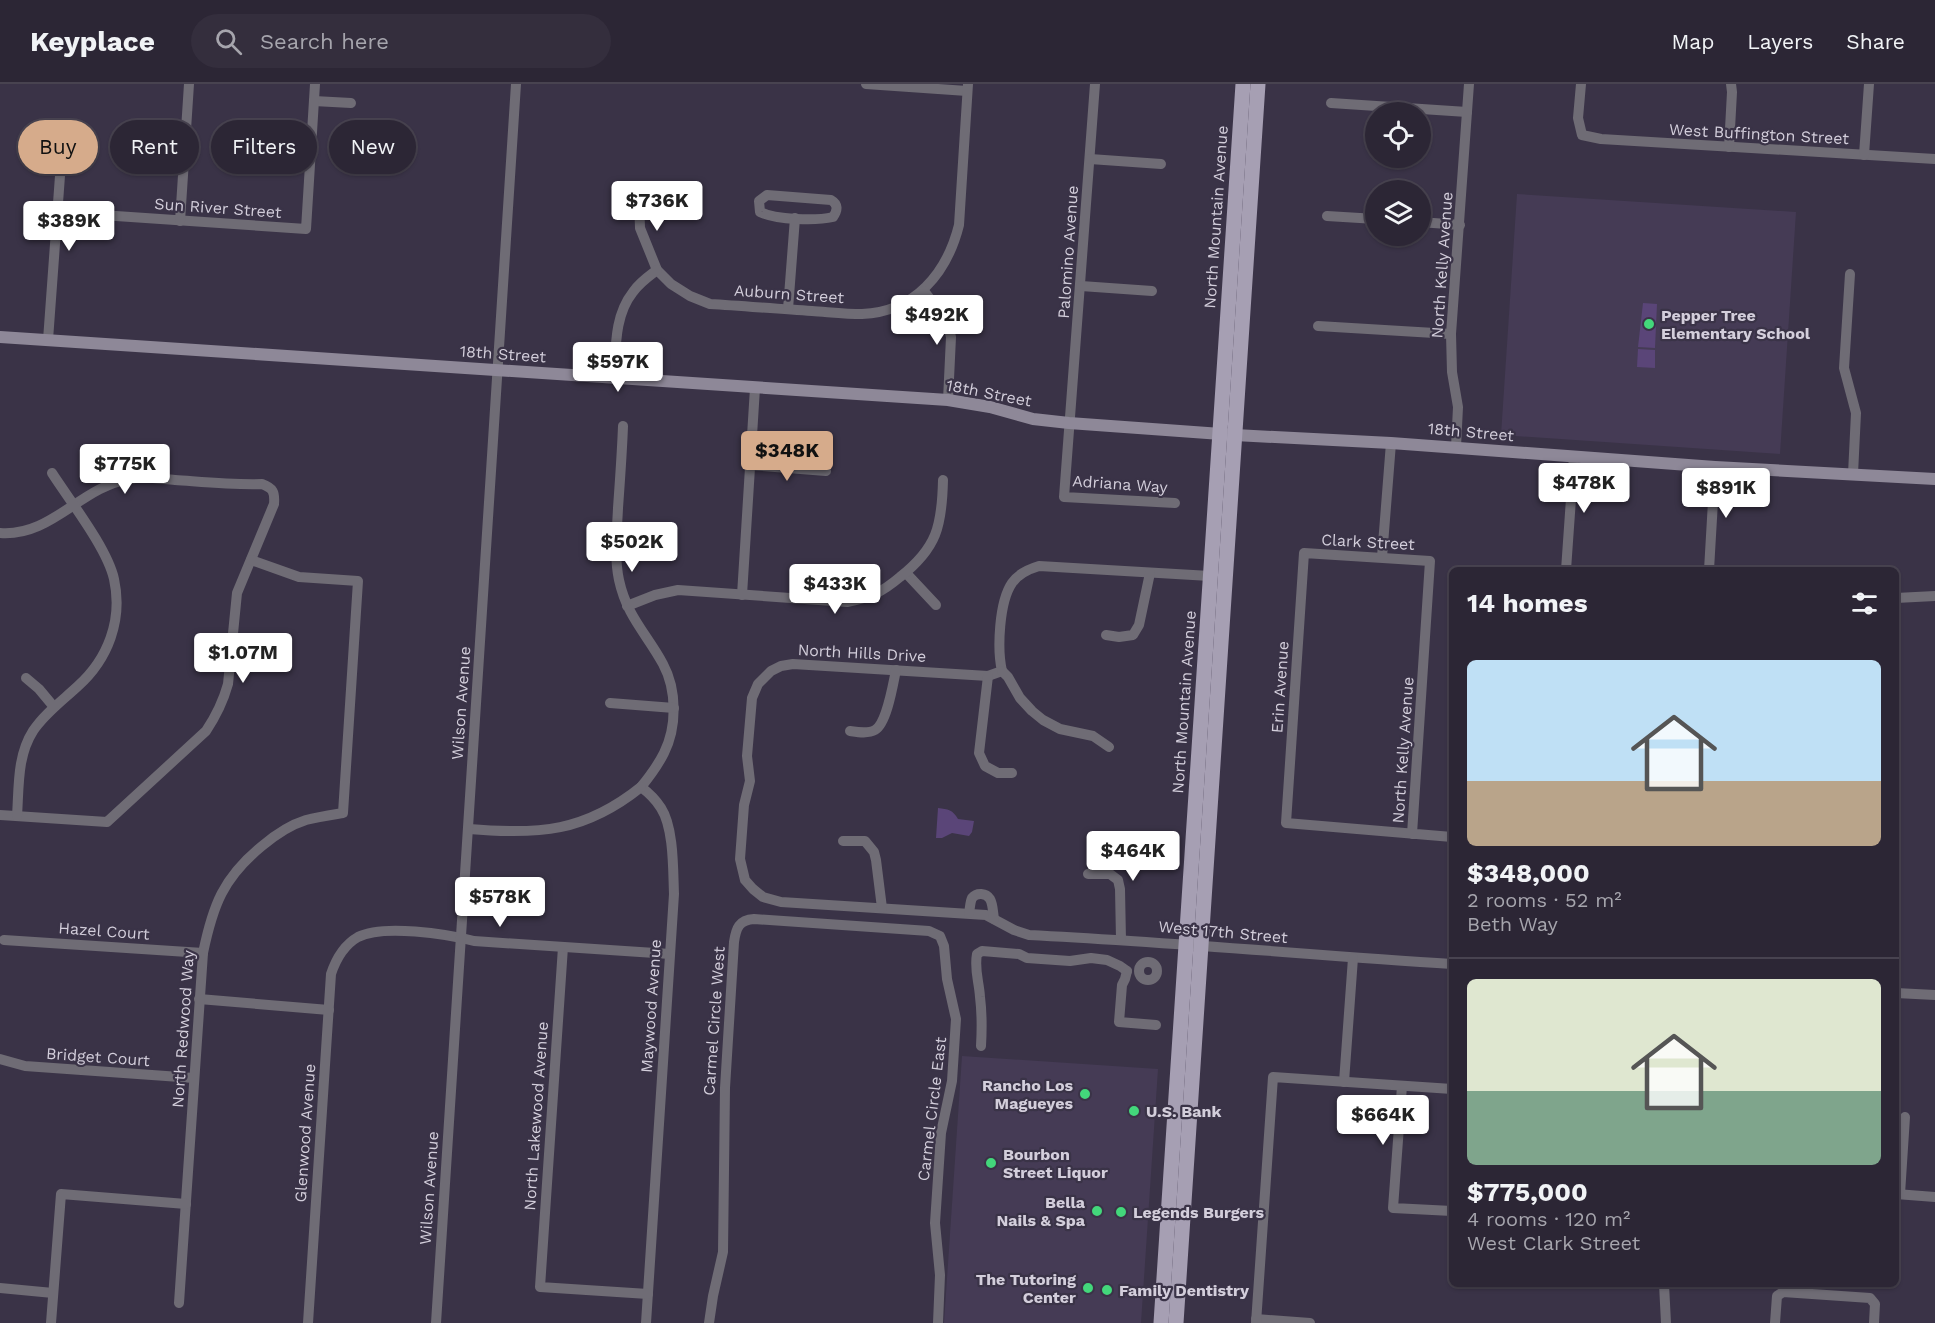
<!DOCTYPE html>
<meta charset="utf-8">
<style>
:root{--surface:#2c2635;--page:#342e3d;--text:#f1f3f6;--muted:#a6a5ad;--line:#484350;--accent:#d6ab8b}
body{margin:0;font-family:"Work Sans",sans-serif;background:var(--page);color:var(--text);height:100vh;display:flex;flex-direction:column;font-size:22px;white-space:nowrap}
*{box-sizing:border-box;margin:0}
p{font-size:20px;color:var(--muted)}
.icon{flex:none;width:33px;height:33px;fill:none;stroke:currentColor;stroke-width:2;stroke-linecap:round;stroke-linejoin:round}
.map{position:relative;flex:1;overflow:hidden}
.drawer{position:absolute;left:1449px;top:483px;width:450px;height:720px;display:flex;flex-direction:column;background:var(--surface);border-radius:9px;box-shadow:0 2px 4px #0004,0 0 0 2px var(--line)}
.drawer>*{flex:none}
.guide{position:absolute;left:18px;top:36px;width:570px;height:54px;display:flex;gap:12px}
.tools{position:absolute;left:1365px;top:18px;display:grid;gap:12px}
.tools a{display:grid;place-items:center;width:66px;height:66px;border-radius:50%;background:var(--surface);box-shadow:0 2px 4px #0004,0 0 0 2px var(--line);font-size:30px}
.price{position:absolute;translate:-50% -51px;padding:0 14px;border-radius:6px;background:#fff;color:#222;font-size:20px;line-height:39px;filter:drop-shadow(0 2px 3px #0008)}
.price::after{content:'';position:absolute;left:50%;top:36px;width:18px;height:14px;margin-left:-9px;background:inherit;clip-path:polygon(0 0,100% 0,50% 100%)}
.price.current{background:var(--accent);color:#111}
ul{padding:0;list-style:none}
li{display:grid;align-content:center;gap:12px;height:318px;padding:0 18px}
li+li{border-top:2px solid var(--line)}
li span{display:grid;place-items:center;height:186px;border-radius:9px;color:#555}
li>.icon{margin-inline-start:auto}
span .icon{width:108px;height:108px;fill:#fffc;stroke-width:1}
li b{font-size:26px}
h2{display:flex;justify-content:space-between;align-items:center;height:72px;padding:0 18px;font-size:26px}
.chip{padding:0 21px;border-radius:27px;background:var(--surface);box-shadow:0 2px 4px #0004,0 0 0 2px var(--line);font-size:21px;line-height:54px}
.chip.current{background:var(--accent);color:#111}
header{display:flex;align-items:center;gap:36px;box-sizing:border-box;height:84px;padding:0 30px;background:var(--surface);border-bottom:2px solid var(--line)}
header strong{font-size:28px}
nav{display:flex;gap:33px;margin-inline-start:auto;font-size:21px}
.search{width:420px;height:54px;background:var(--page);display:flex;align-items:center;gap:15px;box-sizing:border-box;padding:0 21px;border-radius:33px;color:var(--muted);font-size:22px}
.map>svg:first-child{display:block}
</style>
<header>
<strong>Keyplace</strong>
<div class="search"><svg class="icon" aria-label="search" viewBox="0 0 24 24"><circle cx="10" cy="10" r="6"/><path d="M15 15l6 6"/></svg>Search here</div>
<nav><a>Map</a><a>Layers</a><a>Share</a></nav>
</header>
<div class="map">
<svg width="1935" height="1239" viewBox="0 0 1935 1239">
<rect width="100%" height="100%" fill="#3a3347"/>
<g fill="#453b55">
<path d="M1517,110L1796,128L1780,370L1501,351Z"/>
<path d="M962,972L1158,985L1141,1239H944Z"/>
</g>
<g fill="#5a4578">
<path d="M1643,219L1657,220L1655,264L1638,263Z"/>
<path d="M1638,265L1655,266V284L1637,283Z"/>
<path d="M938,724C948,725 953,726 958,735L974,737L972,748L969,752L952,749L942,754H936Z"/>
</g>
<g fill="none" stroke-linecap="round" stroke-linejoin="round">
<g stroke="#6f6c75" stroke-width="10">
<path d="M866,0L967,7"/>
<path d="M1095,0L1064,413L1175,419"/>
<path d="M1581,0L1578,34L1582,51L1601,55L1935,75"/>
<path d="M314,17L351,19"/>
<path d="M1331,19L1467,28"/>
<path d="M1729,63L1732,8L1731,0"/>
<path d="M1864,71L1869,0"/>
<path d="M1090,75L1161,80"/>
<path d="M767,111L831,116C838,120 838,126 833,133C816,137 776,136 760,128L759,117Z"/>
<path d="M639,114L640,144L657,186L671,200L690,212L710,220C744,222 778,225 812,227C828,228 846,230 862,230C915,228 947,189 959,141L968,0"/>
<path d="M57,128L306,145L315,0"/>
<path d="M1327,132L1376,135"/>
<path d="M180,137L189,0"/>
<path d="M1420,138L1460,141"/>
<path d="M1850,190L1844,284L1856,329L1853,390"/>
<path d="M1081,202L1152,207"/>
<path d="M924,207L947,237L951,253L948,316"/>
<path d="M788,225L795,134"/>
<path d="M1318,242L1451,250"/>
<path d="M48,256L61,78"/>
<path d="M614,294C616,264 614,232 633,208C639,199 649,192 657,186"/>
<path d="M623,342C622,369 620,396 618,424C617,448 614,472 619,496C627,533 647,550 663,580C677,606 677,643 664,669C658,681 650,692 641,703C649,709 656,716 661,724C674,744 673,786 674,810L646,1239"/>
<path d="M1456,363L1458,323L1452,288L1451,250L1469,0"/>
<path d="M750,381L826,387"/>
<path d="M0,449C51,453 81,403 129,395C144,392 160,395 175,396C204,398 233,401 262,400C273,404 275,408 274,420L237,509L228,600C223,618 216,632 206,647L107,738L0,731"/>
<path d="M1382,473L1391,359"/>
<path d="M1566,486L1574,372"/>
<path d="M1709,486L1715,383"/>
<path d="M906,489L936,521"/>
<path d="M1210,492L1039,482C1029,485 1018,490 1012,499C999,518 997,565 1002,587L988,592L793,580L781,582L771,587L758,600L752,614L747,672L750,697L744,721L740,775L745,796L753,805L763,813L781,818L986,831L1014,846L1029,851C1170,858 1311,871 1452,880"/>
<path d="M742,511L755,304"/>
<path d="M1896,514L1935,512"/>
<path d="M627,522L655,511L678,506L847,518C871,513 881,509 900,493C937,464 942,442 943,396"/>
<path d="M1106,551L1119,553L1133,551L1139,541L1150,489"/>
<path d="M1002,587L1008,593L1020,614L1032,627L1043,636L1060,645L1093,652L1109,663"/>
<path d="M988,592L979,669L985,682L998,689H1012"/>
<path d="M26,594L39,605L54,623"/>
<path d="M610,619L674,624"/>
<path d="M850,647C857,648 868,650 875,646C887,639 893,600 896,586"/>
<path d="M17,732C19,703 17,672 33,647C44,630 63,616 78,602C108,575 123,536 114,495C107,464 70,417 52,389"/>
<path d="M469,745C539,751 585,748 641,703"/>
<path d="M1412,750L1430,477L1304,469L1286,739L1452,753"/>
<path d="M843,757H865L874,768L876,776L882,824"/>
<path d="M1088,790H1110L1118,796L1120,805L1121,856"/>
<path d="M969,829C970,825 970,818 972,814C977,808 986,809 990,815C993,820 993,829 994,835"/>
<path d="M4,856L203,869"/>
<path d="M563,863L540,1203L648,1210"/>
<circle cx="1148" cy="887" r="9"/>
<path d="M1127,887L1125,895L1122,901L1119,938L1156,941"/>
<path d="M1896,909L1935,911"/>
<path d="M199,915L329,926"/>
<path d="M981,962C982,945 982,929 980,913C979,897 974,886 977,870L982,867L1019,870L1027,874L1070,877L1091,874L1107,876L1120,882L1127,887"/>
<path d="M0,975L25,982L194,994"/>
<path d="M1344,998L1353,874"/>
<path d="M1402,1002L1393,1124L1452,1127"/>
<path d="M1896,1110L1935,1113"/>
<path d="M1900,1110L1905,1033"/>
<path d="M1664,1200L1666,1239"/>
<path d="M0,1204L53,1209"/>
<path d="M179,1219L203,869C213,821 223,794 262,762C275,751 290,741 306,736C318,733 331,731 343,729L358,497L299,493L251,476"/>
<path d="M1256,1235L1310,1239"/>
<path d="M51,1239L61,1110L186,1120"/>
<path d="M308,1239L331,890C336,875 344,861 358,853C383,840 447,850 474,857L670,870"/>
<path d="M436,1239L516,0"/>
<path d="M709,1239L713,1212L723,1168L725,1004L734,858C736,844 739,836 754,835L929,847L940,852L944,862L947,895L956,935L952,997L941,1049L935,1139L940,1191L938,1239"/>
<path d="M1256,1239L1273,993L1452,1005"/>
<path d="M1775,1239L1777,1212L1783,1208L1870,1214L1875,1220L1874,1239"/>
</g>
<path stroke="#8e8898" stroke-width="12" d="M0,253L948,316L990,323L1033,335L1069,339L1235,351L1391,359L1715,383L1935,395"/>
<g stroke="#a69fb3" stroke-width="15">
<path d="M1161,1239L1243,0"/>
<path d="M1176,1239L1258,0"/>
</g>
</g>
<g fill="#43d77b" stroke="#3a3347" stroke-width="2">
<circle cx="1649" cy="240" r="6"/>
<circle cx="1085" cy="1010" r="6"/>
<circle cx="1134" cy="1027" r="6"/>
<circle cx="991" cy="1079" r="6"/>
<circle cx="1097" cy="1127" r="6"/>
<circle cx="1121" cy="1128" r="6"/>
<circle cx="1088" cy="1204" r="6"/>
<circle cx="1107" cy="1206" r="6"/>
</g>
<g text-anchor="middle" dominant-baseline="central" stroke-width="4.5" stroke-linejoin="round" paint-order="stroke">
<g font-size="16" fill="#d3cedb" stroke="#3a3347">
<text transform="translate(1759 50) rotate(3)">West Buffington Street</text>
<text transform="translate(218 124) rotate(4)">Sun River Street</text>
<text transform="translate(1216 133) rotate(-86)">North Mountain Avenue</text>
<text transform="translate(1068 168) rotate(-86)">Palomino Avenue</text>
<text transform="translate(1442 181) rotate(-86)">North Kelly Avenue</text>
<text transform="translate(789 210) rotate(4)">Auburn Street</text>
<text transform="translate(503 270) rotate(4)">18th Street</text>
<text transform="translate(989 309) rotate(11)">18th Street</text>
<text transform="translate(1471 348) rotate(5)">18th Street</text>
<text transform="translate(1120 400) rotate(4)">Adriana Way</text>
<text transform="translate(1368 458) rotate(3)">Clark Street</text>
<text transform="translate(862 569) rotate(3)">North Hills Drive</text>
<text transform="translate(1280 603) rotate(-86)">Erin Avenue</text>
<text transform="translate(1184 618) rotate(-86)">North Mountain Avenue</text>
<text transform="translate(461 619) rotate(-86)">Wilson Avenue</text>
<text transform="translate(1403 666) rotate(-86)">North Kelly Avenue</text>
<text transform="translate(104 847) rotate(4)">Hazel Court</text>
<text transform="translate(1223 848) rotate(5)">West 17th Street</text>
<text transform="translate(651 922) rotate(-86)">Maywood Avenue</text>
<text transform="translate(714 937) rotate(-86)">Carmel Circle West</text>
<text transform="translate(183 945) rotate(-86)">North Redwood Way</text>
<text transform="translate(98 973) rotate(4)">Bridget Court</text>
<text transform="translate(932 1025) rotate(-83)">Carmel Circle East</text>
<text transform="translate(536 1032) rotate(-86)">North Lakewood Avenue</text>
<text transform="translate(305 1049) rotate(-86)">Glenwood Avenue</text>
<text transform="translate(429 1104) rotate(-86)">Wilson Avenue</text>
</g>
<g font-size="16" font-weight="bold" fill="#d3cedb" stroke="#3a3347" text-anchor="start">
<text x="1661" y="231">Pepper Tree<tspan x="1661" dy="18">Elementary School</tspan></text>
<text x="1073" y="1001" text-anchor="end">Rancho Los<tspan x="1073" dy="18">Magueyes</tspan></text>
<text x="1146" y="1027">U.S. Bank</text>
<text x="1003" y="1070">Bourbon<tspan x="1003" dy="18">Street Liquor</tspan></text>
<text x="1085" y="1118" text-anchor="end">Bella<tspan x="1085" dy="18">Nails &amp; Spa</tspan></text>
<text x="1133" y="1128">Legends Burgers</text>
<text x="1076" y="1195" text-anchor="end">The Tutoring<tspan x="1076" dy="18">Center</tspan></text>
<text x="1119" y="1206">Family Dentistry</text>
</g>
</g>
</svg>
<div class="tools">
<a><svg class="icon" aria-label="locate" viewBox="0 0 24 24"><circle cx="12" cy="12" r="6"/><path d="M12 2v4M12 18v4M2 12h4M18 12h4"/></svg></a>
<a><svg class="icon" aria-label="layers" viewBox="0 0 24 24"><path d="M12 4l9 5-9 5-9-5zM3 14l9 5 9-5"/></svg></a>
</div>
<b class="price" style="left:657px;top:148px">$736K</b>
<b class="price" style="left:69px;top:168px">$389K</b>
<b class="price" style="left:937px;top:262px">$492K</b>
<b class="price" style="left:618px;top:309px">$597K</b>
<b class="price current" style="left:787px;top:398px">$348K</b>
<b class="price" style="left:125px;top:411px">$775K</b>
<b class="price" style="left:1584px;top:430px">$478K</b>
<b class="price" style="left:1726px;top:435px">$891K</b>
<b class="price" style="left:632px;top:489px">$502K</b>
<b class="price" style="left:835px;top:531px">$433K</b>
<b class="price" style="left:243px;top:600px">$1.07M</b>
<b class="price" style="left:1133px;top:798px">$464K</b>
<b class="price" style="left:500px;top:844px">$578K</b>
<b class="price" style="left:1383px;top:1062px">$664K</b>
<div class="guide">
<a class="chip current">Buy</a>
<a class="chip">Rent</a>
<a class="chip">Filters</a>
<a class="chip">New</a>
</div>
<section class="drawer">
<h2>14 homes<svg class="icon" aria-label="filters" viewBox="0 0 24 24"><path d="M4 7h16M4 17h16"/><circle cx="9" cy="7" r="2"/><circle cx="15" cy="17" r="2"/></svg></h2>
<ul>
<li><span style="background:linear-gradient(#bfe0f5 65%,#b9a48a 0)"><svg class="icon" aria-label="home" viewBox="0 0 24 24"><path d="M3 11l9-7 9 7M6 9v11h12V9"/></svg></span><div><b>$348,000</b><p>2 rooms · 52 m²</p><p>Beth Way</p></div></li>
<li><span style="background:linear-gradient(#dfe7d0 60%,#7fa58c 0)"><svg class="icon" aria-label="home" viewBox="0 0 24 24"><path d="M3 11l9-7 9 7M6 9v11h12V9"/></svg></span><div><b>$775,000</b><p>4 rooms · 120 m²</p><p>West Clark Street</p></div></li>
</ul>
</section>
</div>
